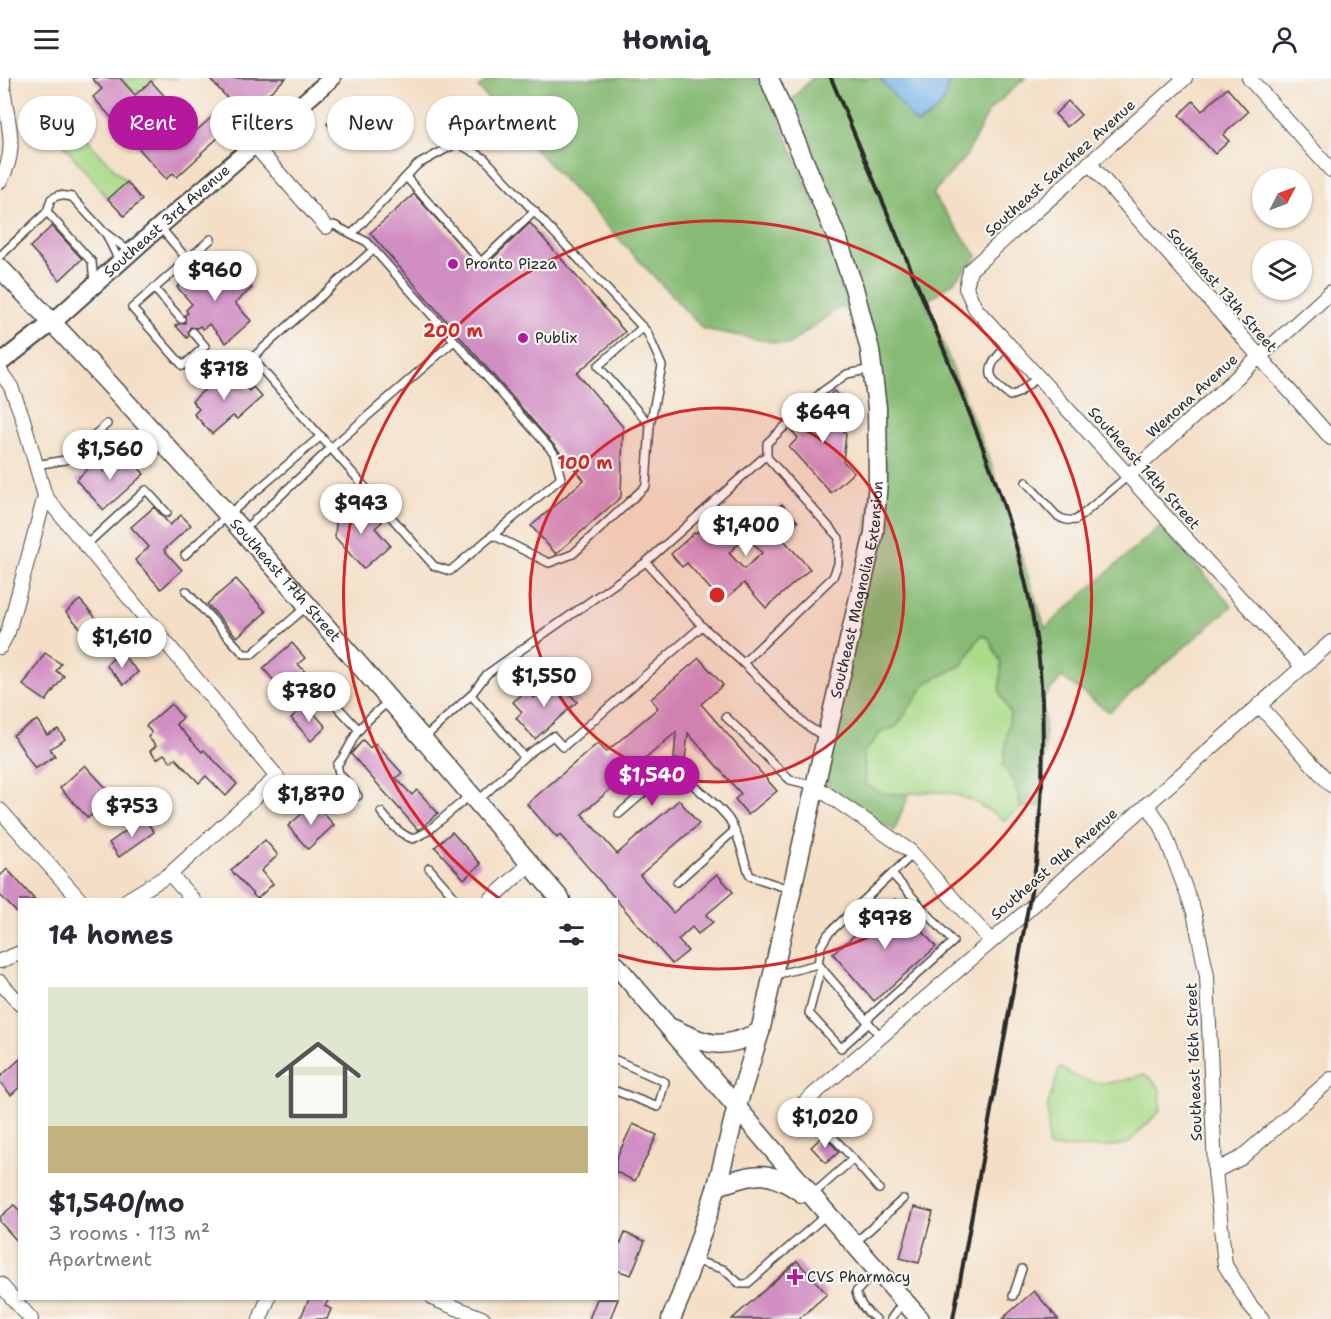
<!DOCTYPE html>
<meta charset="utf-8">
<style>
:root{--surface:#fff;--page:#f7f7f7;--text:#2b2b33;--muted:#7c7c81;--line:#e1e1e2;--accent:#b5179e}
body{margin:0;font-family:"Shantell Sans",sans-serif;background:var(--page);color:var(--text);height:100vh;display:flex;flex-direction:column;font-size:22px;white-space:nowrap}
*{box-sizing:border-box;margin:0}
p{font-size:20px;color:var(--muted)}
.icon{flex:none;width:33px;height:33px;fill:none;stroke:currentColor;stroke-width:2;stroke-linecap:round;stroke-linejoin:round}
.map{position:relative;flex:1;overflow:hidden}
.drawer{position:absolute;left:18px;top:820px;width:600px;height:402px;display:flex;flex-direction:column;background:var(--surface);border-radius:0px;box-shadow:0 2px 4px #0004}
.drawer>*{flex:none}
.banner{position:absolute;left:18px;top:18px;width:600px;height:54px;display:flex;gap:12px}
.needle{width:39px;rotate:48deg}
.fabs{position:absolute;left:1252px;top:90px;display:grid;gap:12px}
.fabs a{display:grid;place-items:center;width:60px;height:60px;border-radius:50%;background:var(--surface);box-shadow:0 2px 4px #0004;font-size:30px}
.price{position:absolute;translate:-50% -51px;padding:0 14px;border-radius:21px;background:#fff;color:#222;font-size:20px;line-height:39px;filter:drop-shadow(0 2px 3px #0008)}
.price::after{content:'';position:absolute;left:50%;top:36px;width:18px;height:14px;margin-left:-9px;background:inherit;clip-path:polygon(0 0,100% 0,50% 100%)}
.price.on{background:var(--accent);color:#fff}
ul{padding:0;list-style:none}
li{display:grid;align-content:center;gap:12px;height:318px;padding:0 30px}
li+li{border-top:2px solid var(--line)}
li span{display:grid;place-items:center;height:186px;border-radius:0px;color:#555}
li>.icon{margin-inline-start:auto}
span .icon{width:108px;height:108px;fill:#fffc;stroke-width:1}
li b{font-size:26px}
h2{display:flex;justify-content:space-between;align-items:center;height:72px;padding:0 30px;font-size:26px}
.tag{padding:0 21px;border-radius:27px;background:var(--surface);box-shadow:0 2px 4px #0004;font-size:21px;line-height:54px}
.tag.on{background:var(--accent);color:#fff}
header{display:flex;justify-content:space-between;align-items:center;height:78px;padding:0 30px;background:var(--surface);font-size:27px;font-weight:700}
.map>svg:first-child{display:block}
</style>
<header><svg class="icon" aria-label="menu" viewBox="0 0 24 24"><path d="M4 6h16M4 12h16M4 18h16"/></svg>Homiq<svg class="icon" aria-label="person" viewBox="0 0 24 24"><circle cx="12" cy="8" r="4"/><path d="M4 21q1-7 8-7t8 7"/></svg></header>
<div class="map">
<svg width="1331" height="1241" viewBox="0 0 1331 1241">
<rect width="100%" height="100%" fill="#f6f6f2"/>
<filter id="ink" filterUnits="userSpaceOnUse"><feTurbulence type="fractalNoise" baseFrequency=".0167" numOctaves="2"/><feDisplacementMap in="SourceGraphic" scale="12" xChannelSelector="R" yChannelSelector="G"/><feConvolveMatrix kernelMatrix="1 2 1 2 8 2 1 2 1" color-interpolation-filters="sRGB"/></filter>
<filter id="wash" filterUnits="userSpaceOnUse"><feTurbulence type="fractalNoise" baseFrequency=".008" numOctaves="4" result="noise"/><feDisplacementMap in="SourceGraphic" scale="24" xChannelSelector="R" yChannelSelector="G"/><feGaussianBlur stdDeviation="1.35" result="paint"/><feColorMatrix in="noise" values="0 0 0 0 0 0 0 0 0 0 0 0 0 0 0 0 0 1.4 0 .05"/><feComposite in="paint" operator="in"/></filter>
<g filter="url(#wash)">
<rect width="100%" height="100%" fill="#f4dfc6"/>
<g fill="#aadb89" stroke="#6a835a" stroke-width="1.5">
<path d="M121,0H178H156L140,13L131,12L124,5L120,9Z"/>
<path d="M78,53L127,104L108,121L64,67Z"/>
<path d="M981,557L988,559L1001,585L1000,615L1010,636L1003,687L1015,705L1021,730L1004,742C987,731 969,719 949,715C926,710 904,720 882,715C876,713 870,709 865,706L864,674L881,654L897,648L926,605L962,587Z"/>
<path d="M1060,989C1089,1010 1112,1008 1144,996C1162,1007 1162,1013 1160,1033L1127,1066L1103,1069L1048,1070V1027Z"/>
</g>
<g fill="#87bb75" stroke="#597350" stroke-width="1.5">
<path d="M490,0H761L833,168L852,230H839L788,267L703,251L478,10Z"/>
<path d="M812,0H880L918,46C939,33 948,26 948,0H1025L989,33L966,78L932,116L977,178L952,205L926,224L991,386L1045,550L1161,447L1232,528L1109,634L1062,599L1042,621L1045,656L1043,728L1021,730L1015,705L1003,687L1010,636L1000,615L1001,585L988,559L981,557L962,587L926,605L897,648L881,654L864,674L865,706L882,715L909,716L894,753L826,707L842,624L884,328L788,26Z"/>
</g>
<path fill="#75b3e8" stroke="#506f8a" stroke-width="1.5" d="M880,0H948C948,26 939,33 917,46Z"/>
<g id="blocks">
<g fill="#d18ec3" fill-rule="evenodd">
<path d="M92,0H120L135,17L151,3L196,53L230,23L209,0H286L201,75L202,76L177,99L173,95L166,101L93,19L102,11Z"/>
<path d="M1227,10L1248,34L1223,57L1229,63L1215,76L1179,37L1193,23L1202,33Z"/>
<path d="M1068,23L1081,37L1067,49L1055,36Z"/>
<path d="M344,30L354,41L337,57L327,46Z"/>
<path d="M127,104L142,122L124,138L108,121Z"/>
<path d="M414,116L480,189L485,188L530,145L625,254L577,295L623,349L621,419L556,476L531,448L584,402L370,155Z"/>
<path d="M52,148L82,181L60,202L30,169Z"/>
<path d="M202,186L216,201L232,187L252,210L235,225L251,243L226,265L209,246L203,251L200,248L197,250L190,249L188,253L189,258L187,260L175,247L185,245V237L188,235L186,232L192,226L177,209Z"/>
<path d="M229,290L249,313L253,309L262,319L237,341L233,338L212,356L194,336L199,331L192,323Z"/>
<path d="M834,313L845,324L830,338L846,356L843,383L854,394L831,415L789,369L798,360L791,352Z"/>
<path d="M125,375L144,396L104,432L76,402L95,384L104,394Z"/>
<path d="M360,424L367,432L370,430L382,444L375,450L390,467L363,491L335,459L336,445Z"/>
<path d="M782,426L798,444L781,459L810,491L766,530L744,505L722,524L687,485L682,489L671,476L694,455L702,453L708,460L736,435L752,453ZM747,458L762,475L744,491L729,475Z"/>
<path d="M154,429L170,447L181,437L191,447L164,472L182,492L161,511L135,482L149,469L131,449Z"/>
<path d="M236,501L266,534L237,559L207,526Z"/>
<path d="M80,522L96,540L82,552L66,534Z"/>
<path d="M292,565L305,580L298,586L307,596L292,610L281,597L274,603L263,590Z"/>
<path d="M120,574L138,594L124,607L106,587Z"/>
<path d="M45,575L61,586L56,593L64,598L46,623L23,607Z"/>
<path d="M699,580L723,607L701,626L777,713L748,737L735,721L741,716L688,655L685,682L674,681L676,654L582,736L617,776L679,722L699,746L640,797L673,835L717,796L733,814L706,837L713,844L698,856L692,849L678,862L688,873L672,886L560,757L557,760L527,726L598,665L606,674L658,630L651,621Z"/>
<path d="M556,601L577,624L535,661L516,640L522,634L513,624L527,612L534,620Z"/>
<path d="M171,626L183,640L176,646L202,674L204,672L237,706L226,718L206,698L199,705L175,680L171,684L164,676L157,681L150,673L156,668L148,659L152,655L146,648Z"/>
<path d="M306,626L326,649L311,663L291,640Z"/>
<path d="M37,642L47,657L58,651L65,661L50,671L55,678L35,691L13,657Z"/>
<path d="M363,662L370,670L375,665L402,695L396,700L412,717L417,712L438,735L421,750L418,752L351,676Z"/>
<path d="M85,687L107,711L97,720L103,727L88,740L60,710Z"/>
<path d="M314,725L334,747L308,771L288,748Z"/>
<path d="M144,740L154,754L119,779L109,765Z"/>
<path d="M452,754L481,786L464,801L435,769Z"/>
<path d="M265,762L278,777L261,793L273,806L257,821L231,792Z"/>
<path d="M7,791L35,822H20V838L0,817V798Z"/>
<path d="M895,821L936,869L874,923L833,876Z"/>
<path d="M20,981V1009L11,1017L0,1004V999Z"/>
<path d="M633,1046L657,1057L635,1103L616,1094V1081Z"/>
<path d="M824,1057L839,1074L826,1085L811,1069Z"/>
<path d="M14,1127L20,1133V1166L0,1144V1139Z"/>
<path d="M914,1129L933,1134L919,1185L900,1180Z"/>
<path d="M625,1155L645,1163L631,1197L616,1192V1163L621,1165Z"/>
<path d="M797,1183L827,1216L799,1241H732Z"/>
<path d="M1034,1213L1058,1241H1002Z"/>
<path d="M309,1221H329L325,1228L331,1231L327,1241H300Z"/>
<path d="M597,1221H618L610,1241H589Z"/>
</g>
</g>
</g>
<g filter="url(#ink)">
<use href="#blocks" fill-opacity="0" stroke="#494642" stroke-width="1.5"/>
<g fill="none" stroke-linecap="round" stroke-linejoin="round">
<defs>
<g id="service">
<path d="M406,99L481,184L535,133"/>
<path d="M47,134L92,184L94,204"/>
<path d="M160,149L187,181"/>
<path d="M326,149L334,147L367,164L554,375L561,400L450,493L434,488L252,280L373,172"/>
<path d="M106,156L119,183"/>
<path d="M352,156L417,87L457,65L484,80L647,254L662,288L650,347L646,408L573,476L549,485L493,457"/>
<path d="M0,178L47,134L51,121L59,117L72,119L104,154L130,174"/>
<path d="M154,210L181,241"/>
<path d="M643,249L598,288L650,347"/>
<path d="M193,254L205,268L183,288L132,230L211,161"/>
<path d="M1009,266C987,287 982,299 1010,318L1018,315L1038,299"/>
<path d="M767,379V365L823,313L847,296L872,291"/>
<path d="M36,387L65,382L107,346"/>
<path d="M1026,404L1056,437C1063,442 1068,443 1076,442L1128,398"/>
<path d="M243,453L332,369L454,263"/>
<path d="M86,467L146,412L167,435"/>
<path d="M185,477L228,437L321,358"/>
<path d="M186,513L244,576H252L306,529"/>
<path d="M702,548L743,585"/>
<path d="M322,612L359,652"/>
<path d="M471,617L487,596L646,484"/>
<path d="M726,639L790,702L815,708"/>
<path d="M425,659L471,617L524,679L478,723"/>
<path d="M524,679L553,658L563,669L702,548L646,484L763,380L767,379L839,460L838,486L833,499L743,585L806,647L826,660"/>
<path d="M358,718L339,695L337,687C345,678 349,668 355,658C363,644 378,633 390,622"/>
<path d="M381,734C390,745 399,756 413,761L428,753L469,718"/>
<path d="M619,736L657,703L670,705L690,704C702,715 718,727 728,740C739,755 743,780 750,798L789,811"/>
<path d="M429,790L457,822"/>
<path d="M677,804L735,752"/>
<path d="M821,889L809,935L841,970L869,945"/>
<path d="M775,897L818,886"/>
<path d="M866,942L953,864L892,796"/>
<path d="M881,959L818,886L821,868L828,856L913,776"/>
<path d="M616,982L665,1004L658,1029L616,1013"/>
<path d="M853,1081L879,1111"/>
<path d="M812,1117L853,1081L823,1048"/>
<path d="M854,1166L903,1121"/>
<path d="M693,1182L723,1191L740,1206H747L826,1137"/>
<path d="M1013,1218L1022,1191"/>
<path d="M876,1241C866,1234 859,1226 856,1214L877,1192"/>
<path d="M891,1241L903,1224"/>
</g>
<g id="minor">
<path d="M1185,0L970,192L966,210L975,230L1303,589"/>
<path d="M1249,0L1331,92"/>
<path d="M255,68L326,149"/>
<path d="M1089,85L1331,360"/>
<path d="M0,103C22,67 3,38 3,0"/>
<path d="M0,293L11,309L22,338L45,418L277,699L170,796L127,822"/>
<path d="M1128,398L1331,214"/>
<path d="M0,569L8,554L45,418"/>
<path d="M1259,627L1331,707"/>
<path d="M815,708L910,773L991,863"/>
<path d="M1147,726L1162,749L1194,834L1207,898L1215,1093L1225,1187L1249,1226L1262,1241"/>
<path d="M0,732L80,822"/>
<path d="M170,796L193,822"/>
<path d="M490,822L530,786"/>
<path d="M0,883L20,875"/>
<path d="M0,904L20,926"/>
<path d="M798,1030L1029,831L1331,564"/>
<path d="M1215,1093L1241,1080L1331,1001"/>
<path d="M0,1206L31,1241"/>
<path d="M434,1221L484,1241"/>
<path d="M260,1241L268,1221"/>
</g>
<g id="tertiary">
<path id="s1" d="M0,285L53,244L160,148L332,0"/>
</g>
<g id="secondary">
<path id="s2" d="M0,190C196,393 378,608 561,822"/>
<path d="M616,887L818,1125L920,1241"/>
<path d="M674,951C711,969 722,971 760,954"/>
<path d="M717,1108C757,1095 766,1090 802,1115"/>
<path id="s3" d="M671,1241L682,1215L717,1108L737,1028L760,954L815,708L874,455L878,402L877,330L870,272L854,210L839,165L769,0"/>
</g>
</defs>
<use href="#service" stroke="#494642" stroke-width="10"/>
<use href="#minor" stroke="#494642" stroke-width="16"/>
<use href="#tertiary" stroke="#494642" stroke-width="20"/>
<use href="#secondary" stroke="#494642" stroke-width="21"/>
<use href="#service" stroke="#fff" stroke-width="7"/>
<use href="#minor" stroke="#fff" stroke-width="14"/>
<use href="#tertiary" stroke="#fff" stroke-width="16"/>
<use href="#secondary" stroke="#fff" stroke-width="18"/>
<path stroke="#2b2b2b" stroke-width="4" d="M831,0C869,91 907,181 944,272C985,372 1027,473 1039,582C1046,650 1043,718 1036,786L953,1241"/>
</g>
</g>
<circle cx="717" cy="517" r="187" fill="#d62828" fill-opacity=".12"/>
<g fill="none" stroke="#d62828" stroke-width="3">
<circle cx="717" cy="517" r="187"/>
<path d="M500 821A374 374 0 1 1 617 877"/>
</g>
<g fill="#b5179e" stroke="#f6f6f2" stroke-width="2">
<circle cx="453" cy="186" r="6"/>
<circle cx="523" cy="260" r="6"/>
<path d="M792 1190h6v6h6v6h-6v6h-6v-6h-6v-6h6z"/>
</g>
<g text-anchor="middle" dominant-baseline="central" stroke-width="4.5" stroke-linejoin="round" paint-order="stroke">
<g font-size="15" fill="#2b2b2b" stroke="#f6f6f2">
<text transform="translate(1060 90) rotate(-42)">Southeast Sanchez Avenue</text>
<text stroke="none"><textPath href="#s1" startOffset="219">Southeast 3rd Avenue</textPath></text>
<text transform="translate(1222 212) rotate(49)">Southeast 13th Street</text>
<text transform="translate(1192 318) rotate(-42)">Wenona Avenue</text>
<text transform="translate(1144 390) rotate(48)">Southeast 14th Street</text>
<text stroke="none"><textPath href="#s2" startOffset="423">Southeast 17th Street</textPath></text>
<text stroke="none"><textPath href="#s3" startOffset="754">Southeast Magnolia Extension</textPath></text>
<text transform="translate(1054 786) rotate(-41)">Southeast 9th Avenue</text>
<text transform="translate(1194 984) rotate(-92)">Southeast 16th Street</text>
</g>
<g font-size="15" fill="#2b2b2b" stroke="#f6f6f2" text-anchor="start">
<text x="465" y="186">Pronto Pizza</text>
<text x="535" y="260">Publix</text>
<text x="807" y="1199">CVS Pharmacy</text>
</g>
</g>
<circle cx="717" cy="517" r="9" fill="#d62828" stroke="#f6f6f2" stroke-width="3"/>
<g font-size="18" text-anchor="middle" font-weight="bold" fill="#d62828" stroke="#f6f6f2" stroke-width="4.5" stroke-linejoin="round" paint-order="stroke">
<text x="453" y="259">200 m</text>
<text x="585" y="391">100 m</text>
</g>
</svg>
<div class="fabs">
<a><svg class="needle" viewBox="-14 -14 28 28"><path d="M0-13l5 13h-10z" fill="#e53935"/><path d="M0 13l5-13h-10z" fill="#7c7c81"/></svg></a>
<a><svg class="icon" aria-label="layers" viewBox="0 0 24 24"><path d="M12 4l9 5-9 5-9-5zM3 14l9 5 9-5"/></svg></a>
</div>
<b class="price" style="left:215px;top:224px">$960</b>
<b class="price" style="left:224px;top:323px">$718</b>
<b class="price" style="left:823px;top:366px">$649</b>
<b class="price" style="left:110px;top:403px">$1,560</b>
<b class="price" style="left:361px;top:457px">$943</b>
<b class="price" style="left:746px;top:479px">$1,400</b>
<b class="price" style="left:122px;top:591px">$1,610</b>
<b class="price" style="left:544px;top:630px">$1,550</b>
<b class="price" style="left:309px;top:645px">$780</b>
<b class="price on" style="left:652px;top:729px">$1,540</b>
<b class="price" style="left:311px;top:748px">$1,870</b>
<b class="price" style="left:132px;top:760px">$753</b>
<b class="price" style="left:885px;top:872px">$978</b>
<b class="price" style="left:825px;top:1071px">$1,020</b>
<div class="banner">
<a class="tag">Buy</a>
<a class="tag on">Rent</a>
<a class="tag">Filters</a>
<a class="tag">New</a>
<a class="tag">Apartment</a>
</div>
<section class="drawer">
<h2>14 homes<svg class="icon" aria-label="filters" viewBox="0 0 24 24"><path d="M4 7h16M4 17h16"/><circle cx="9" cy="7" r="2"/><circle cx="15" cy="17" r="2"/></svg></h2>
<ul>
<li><span style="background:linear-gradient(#dfe7d0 75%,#c2b280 0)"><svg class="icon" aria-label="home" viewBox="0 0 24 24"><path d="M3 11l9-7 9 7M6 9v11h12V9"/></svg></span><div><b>$1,540/mo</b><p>3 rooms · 113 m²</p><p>Apartment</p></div></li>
</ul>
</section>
</div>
